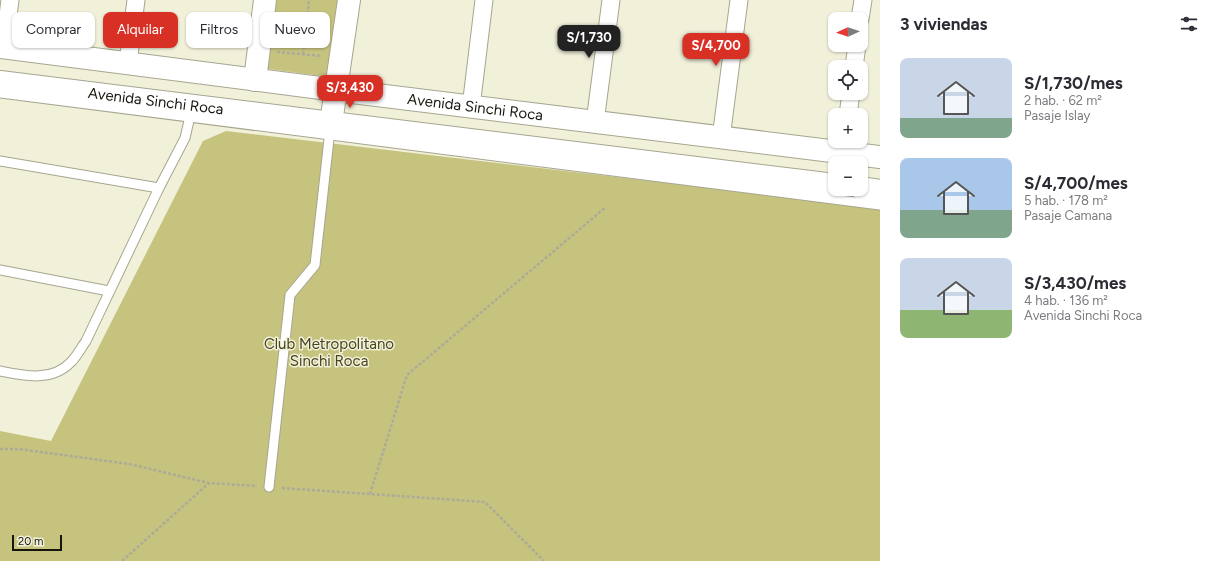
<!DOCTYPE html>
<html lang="es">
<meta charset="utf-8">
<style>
:root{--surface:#fff;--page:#f7f7f7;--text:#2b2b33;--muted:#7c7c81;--accent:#d93025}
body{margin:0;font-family:Figtree,sans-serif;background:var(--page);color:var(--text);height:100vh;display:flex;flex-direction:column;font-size:15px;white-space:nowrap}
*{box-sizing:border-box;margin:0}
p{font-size:13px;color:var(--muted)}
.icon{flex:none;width:22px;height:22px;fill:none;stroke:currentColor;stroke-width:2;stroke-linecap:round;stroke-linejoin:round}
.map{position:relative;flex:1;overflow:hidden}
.side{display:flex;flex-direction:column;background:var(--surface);width:340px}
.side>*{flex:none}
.banner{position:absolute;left:12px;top:12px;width:380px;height:36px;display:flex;gap:8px}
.needle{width:26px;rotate:267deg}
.buttons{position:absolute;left:828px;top:12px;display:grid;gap:8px}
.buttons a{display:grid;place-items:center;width:40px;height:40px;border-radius:8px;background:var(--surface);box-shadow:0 1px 3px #0004;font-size:20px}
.scale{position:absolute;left:12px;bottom:10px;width:50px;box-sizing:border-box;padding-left:4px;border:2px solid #16160e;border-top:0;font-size:11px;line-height:14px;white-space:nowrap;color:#16160e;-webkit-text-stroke:3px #f1f0d9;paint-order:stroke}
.price{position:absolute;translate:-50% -34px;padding:0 9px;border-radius:8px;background:var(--accent);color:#fff;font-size:13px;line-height:26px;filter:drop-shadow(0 1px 2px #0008)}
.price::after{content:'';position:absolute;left:50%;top:24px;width:12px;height:9px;margin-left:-6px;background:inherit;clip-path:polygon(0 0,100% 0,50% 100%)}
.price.on{background:#222;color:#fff}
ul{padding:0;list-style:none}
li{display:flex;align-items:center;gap:12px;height:100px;padding:0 20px}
li span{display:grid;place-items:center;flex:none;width:112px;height:80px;border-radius:8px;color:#555}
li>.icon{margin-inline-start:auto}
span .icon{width:48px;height:48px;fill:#fffc;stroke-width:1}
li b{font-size:17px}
h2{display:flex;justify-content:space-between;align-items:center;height:48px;padding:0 20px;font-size:17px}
.pill{padding:0 14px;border-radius:8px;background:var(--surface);box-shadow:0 1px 3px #0004;font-size:14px;line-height:36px}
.pill.on{background:var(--accent);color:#fff}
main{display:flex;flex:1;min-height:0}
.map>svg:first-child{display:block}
</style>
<main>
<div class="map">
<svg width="880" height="561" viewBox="0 0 880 561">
<rect width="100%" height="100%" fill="#f1f0d9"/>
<g fill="#c6c37e">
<path d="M269,0H339L329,77L261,68Z"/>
<path d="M226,131L880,208V561H0V431L51,441L203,141Z"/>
</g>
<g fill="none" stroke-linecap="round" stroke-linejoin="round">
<defs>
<g id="lane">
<path d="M0,93L880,205"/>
<path d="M0,161L159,188L86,341C81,348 77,356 71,362C52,382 25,376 0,371"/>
<path d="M159,188L185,138L191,112"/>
<path d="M0,270L109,291"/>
<path d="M269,487L290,295L315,265L330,130"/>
</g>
<g id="street">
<path d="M860,19L863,0"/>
<path d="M4,48L10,0"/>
<path d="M128,63L136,0"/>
<path d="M854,67L857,45"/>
<path d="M471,107L484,0"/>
<path d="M848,115L851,93"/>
<path d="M595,122L611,0"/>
<path d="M721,138L739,0"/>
</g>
<g id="secondary">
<path id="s1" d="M0,47L336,90L880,157"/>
<path d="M255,80L265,0"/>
<path id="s2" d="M0,82L835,185"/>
<path d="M331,123L349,0"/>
<path d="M861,188L880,191"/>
</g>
</defs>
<use href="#lane" stroke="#a6a690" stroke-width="11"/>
<use href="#street" stroke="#a6a690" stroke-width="19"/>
<use href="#secondary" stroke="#a6a690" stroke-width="24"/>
<g stroke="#acab99" stroke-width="2.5" stroke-dasharray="3 2" stroke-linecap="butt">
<path d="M277,52L322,56"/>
<path d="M303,54L309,0"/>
<path d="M0,449H19L129,464L209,483L257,486"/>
<path d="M282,488L485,502L544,561"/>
<path d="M370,494L407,375L606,207"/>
<path d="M122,561L209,483"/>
</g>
<use href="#lane" stroke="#fff" stroke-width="9"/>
<use href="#street" stroke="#fff" stroke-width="17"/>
<use href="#secondary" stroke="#fff" stroke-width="22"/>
</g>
<g text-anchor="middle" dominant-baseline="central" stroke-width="3" stroke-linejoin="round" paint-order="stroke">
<g font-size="15" fill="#16160e" stroke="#f1f0d9">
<text stroke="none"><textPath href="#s2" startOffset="157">Avenida Sinchi Roca</textPath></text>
<text stroke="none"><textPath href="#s1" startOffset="479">Avenida Sinchi Roca</textPath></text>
</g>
<g font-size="15" fill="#474520" stroke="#f1f0d9">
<text x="329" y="344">Club Metropolitano<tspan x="329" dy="17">Sinchi Roca</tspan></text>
</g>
</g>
</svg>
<div class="buttons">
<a><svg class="needle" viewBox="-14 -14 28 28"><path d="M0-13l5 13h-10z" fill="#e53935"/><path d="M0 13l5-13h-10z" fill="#7c7c81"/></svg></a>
<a><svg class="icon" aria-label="locate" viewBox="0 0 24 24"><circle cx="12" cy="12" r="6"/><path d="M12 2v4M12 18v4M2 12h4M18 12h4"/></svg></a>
<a>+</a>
<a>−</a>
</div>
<div class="scale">20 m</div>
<b class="price on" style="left:589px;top:59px">S/1,730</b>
<b class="price" style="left:716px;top:67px">S/4,700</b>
<b class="price" style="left:350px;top:109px">S/3,430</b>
<div class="banner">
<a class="pill">Comprar</a>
<a class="pill on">Alquilar</a>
<a class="pill">Filtros</a>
<a class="pill">Nuevo</a>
</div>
</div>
<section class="side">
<h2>3 viviendas<svg class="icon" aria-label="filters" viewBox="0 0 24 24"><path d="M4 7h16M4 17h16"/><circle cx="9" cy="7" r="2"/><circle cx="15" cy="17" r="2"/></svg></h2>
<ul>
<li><span style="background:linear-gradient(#c9d6e8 75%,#7fa58c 0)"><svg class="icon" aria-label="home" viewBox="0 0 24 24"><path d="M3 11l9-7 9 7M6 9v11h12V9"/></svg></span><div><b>S/1,730/mes</b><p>2 hab. · 62 m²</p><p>Pasaje Islay</p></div></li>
<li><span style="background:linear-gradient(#a9c7e8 65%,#7fa58c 0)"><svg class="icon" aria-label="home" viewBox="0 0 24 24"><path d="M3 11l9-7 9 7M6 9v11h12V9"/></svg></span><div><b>S/4,700/mes</b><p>5 hab. · 178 m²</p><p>Pasaje Camana</p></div></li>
<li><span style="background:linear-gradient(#c9d6e8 65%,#8fb573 0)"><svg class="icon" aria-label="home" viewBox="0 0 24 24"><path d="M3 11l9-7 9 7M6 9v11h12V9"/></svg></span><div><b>S/3,430/mes</b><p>4 hab. · 136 m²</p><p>Avenida Sinchi Roca</p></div></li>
</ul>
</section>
</main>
